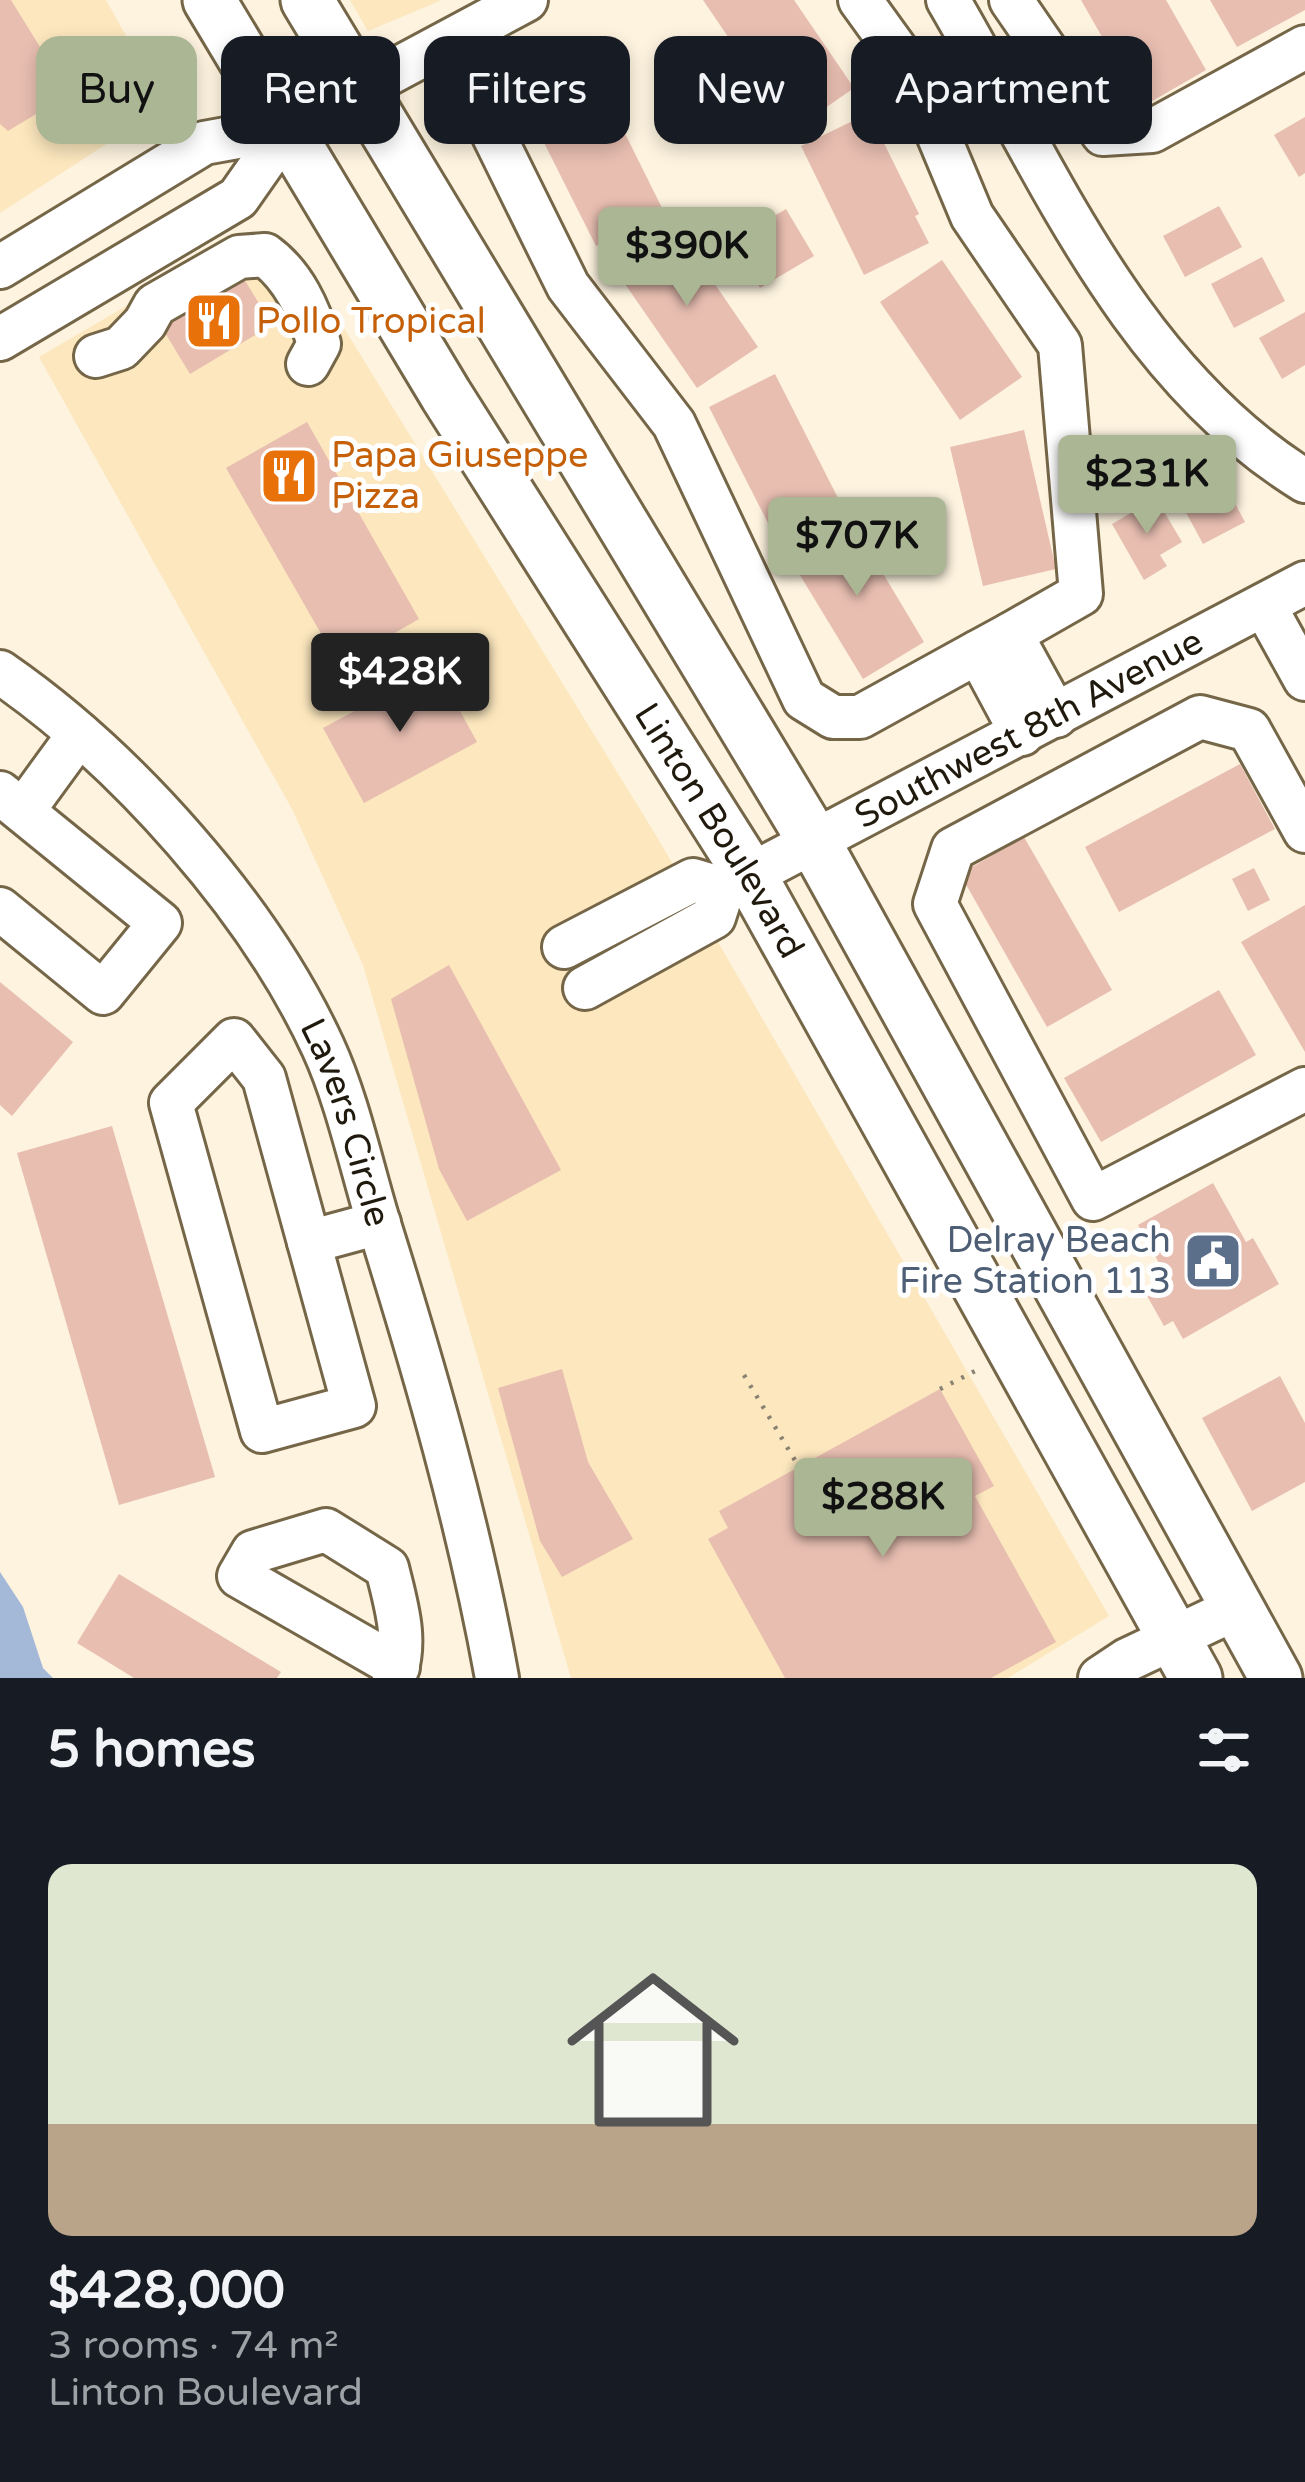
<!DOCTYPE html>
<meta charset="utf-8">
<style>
:root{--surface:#171b24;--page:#242831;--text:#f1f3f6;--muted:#9ea1a6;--line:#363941;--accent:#abb694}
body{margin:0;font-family:"Varela Round",sans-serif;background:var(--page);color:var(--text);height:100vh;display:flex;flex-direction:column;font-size:45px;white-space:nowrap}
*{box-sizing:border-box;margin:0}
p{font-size:39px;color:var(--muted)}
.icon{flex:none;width:66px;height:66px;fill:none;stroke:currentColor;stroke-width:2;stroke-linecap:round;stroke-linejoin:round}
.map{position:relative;height:1678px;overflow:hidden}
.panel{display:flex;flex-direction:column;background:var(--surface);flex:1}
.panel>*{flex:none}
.guide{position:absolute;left:36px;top:36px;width:1233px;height:108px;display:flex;gap:24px}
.price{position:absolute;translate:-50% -102px;padding:0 27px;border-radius:12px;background:var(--accent);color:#111;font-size:39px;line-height:78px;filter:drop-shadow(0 3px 6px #0008)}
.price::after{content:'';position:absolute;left:50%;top:72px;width:36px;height:27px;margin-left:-18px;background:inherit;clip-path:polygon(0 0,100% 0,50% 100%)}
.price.current{background:#222;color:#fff}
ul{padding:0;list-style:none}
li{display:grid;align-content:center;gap:24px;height:636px;padding:0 48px}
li+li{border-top:3px solid var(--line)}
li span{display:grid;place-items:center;height:372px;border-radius:24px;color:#555}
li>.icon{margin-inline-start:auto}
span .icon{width:216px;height:216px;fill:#fffc;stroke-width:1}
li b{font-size:51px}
h2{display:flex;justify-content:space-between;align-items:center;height:144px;padding:0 48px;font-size:51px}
.tag{padding:0 42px;border-radius:24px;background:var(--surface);box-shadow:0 6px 18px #0003;font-size:42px;line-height:108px}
.tag.current{background:var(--accent);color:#111}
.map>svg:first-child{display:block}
</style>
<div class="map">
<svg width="1305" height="1678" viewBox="0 0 1305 1678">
<rect width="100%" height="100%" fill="#fdf3df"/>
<g fill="#fce7be">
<path d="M0,0H106L165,106L0,213Z"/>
<path d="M350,0H442L368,31Z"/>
<path d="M279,238L299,255L657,837L1109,1616L1008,1678H571L363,965L292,809L39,357L239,240Z"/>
</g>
<path fill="#a4b8d8" d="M0,1572L23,1607L43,1668L53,1678H0Z"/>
<g fill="#e8beb1">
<path d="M0,0H11L69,94L8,131L0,124Z"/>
<path d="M703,0H794L854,88L792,131Z"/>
<path d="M1081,0H1166L1206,70L1142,107Z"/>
<path d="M1210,0H1305V10L1237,47Z"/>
<path d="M586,55L664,212L596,246L517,89Z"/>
<path d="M869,113L919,214L915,216L929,243L864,275L801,146Z"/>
<path d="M1305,117V173L1299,177L1274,135Z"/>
<path d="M1219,206L1242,247L1185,277L1163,236Z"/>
<path d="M786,209L814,256L760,288L733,240Z"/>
<path d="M677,229L758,347L697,388L616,271Z"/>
<path d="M1262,257L1285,301L1234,328L1211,284Z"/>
<path d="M942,260L1022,377L960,420L880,302Z"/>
<path d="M238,269L272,325L190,374L156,318Z"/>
<path d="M1305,312V365L1282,379L1259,338Z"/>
<path d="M775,374L840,502L774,535L709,407Z"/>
<path d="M307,422L419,619L339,665L226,468Z"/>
<path d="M1024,430L1056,569L983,586L950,447Z"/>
<path d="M1211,459L1245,522L1203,544L1169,481Z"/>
<path d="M1156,498L1182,542L1160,555L1167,566L1144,580L1112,524Z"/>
<path d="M851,520L924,642L863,679L789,557Z"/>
<path d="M436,667L477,742L364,803L323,728Z"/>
<path d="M1240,764L1275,829L1119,912L1085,847Z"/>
<path d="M1024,837L1112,990L1047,1027L960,874Z"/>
<path d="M1254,868L1270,900L1248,911L1232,879Z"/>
<path d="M1305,905V1052L1241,942Z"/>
<path d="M449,965L561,1170L467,1221L439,1169L391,999Z"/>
<path d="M0,982L73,1042L12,1116L0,1105Z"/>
<path d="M1219,990L1256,1055L1101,1142L1064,1078Z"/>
<path d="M112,1126L215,1477L119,1505L17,1153Z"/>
<path d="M1213,1183L1246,1242L1253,1238L1279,1284L1183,1339L1173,1321L1164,1326L1146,1294L1169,1281L1138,1225Z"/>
<path d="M562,1369L588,1462L633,1539L562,1577L540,1541L498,1388Z"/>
<path d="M1280,1376L1305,1423V1482L1252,1511L1202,1418Z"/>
<path d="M940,1389L994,1486L975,1496L1056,1642L991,1678H785L708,1539L728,1528L719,1511Z"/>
<path d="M119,1574L281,1672L277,1678H134L77,1643Z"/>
</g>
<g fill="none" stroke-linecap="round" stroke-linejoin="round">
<defs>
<g id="minor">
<path d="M860,0L912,72L972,216L1060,345L1081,594L1011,634"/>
<path d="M948,0C1048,171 1129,372 1305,481"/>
<path d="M1011,0L1103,134L1152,131L1305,47"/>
<path d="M493,134L568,286L674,424L804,699L833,717H860L978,652"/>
<path d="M0,267L204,143L287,128L526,0"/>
<path d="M0,339L238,198L287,128"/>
<path d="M96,356L121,348L145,323L155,305L239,257L265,255C294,276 309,310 319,344L308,364"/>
<path d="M1264,605L1305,679"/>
<path id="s1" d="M0,672C126,759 259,908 323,1047C347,1099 361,1165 378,1221C425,1371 469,1523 497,1678"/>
<path d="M1022,734L978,652L1011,634L1056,716"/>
<path d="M0,793L160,923L103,993L0,909"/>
<path d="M23,811L79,734"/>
<path d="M1305,831L1249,730L1200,717L953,849L935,904L1093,1199L1305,1089"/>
<path id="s2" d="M564,947L693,880L723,889L750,875L1305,583"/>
<path d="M585,988L714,917L723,889"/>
<path d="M234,1040L264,1078L354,1406L262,1431L171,1103Z"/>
<path d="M309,1242L379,1223"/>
<path d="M394,1678C408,1641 396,1605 387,1568L326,1530L253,1552L239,1576L398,1667"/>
<path d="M1100,1678L1127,1660L1237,1608"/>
</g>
<g id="major">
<path id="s3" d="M209,0L446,395L750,875L1196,1678"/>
<path d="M307,0L815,843L1276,1678"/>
</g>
</defs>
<use href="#minor" stroke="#756648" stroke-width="48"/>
<use href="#major" stroke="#756648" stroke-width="57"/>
<g stroke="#898171" stroke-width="4.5" stroke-dasharray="3 9" stroke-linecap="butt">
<path d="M744,1375L799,1467"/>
<path d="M940,1389L977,1370"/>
</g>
<use href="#minor" stroke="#fff" stroke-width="42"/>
<use href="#major" stroke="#fff" stroke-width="51"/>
</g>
<defs>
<symbol id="restaurant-square" viewBox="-11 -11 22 22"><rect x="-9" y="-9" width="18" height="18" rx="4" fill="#e8710a" stroke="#fff"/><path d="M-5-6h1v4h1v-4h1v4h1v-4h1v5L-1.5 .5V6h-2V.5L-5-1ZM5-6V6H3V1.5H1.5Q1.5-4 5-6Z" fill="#fff"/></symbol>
<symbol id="civic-square" viewBox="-11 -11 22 22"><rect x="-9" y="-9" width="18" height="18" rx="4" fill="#5c6f8a" stroke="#fff"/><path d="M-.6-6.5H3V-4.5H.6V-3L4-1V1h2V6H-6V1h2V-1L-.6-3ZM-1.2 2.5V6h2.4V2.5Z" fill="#fff"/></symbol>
</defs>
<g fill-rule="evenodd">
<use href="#restaurant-square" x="181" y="288" width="66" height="66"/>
<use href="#restaurant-square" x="256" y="443" width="66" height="66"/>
<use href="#civic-square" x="1180" y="1228" width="66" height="66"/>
</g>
<g text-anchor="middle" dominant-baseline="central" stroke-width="10" stroke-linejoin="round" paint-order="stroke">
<g font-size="36" fill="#c56008" stroke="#fff" text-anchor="start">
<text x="256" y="321">Pollo Tropical</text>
<text x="331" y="455">Papa Giuseppe<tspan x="331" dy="41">Pizza</tspan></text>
</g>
<g font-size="36" fill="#201a0e" stroke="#fff">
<text stroke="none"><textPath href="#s2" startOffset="522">Southwest 8th Avenue</textPath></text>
<text stroke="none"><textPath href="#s3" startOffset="975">Linton Boulevard</textPath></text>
<text stroke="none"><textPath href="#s1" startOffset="579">Lavers Circle</textPath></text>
</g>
<g font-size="36" fill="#4e5e75" stroke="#fff" text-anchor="end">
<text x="1171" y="1240">Delray Beach<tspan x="1171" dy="41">Fire Station 113</tspan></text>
</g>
</g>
</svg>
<b class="price" style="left:687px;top:309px">$390K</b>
<b class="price" style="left:1147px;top:537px">$231K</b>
<b class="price" style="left:857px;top:599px">$707K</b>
<b class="price current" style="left:400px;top:735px">$428K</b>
<b class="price" style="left:883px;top:1560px">$288K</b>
<div class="guide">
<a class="tag current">Buy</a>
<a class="tag">Rent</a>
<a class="tag">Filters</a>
<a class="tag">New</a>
<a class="tag">Apartment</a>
</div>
</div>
<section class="panel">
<h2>5 homes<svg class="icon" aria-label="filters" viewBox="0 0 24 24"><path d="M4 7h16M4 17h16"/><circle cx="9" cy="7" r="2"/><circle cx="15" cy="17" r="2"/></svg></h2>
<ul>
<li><span style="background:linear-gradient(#dfe7d0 70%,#b9a48a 0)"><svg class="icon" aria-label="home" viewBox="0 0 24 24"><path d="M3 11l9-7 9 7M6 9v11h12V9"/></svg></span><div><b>$428,000</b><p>3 rooms · 74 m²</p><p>Linton Boulevard</p></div></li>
</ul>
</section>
